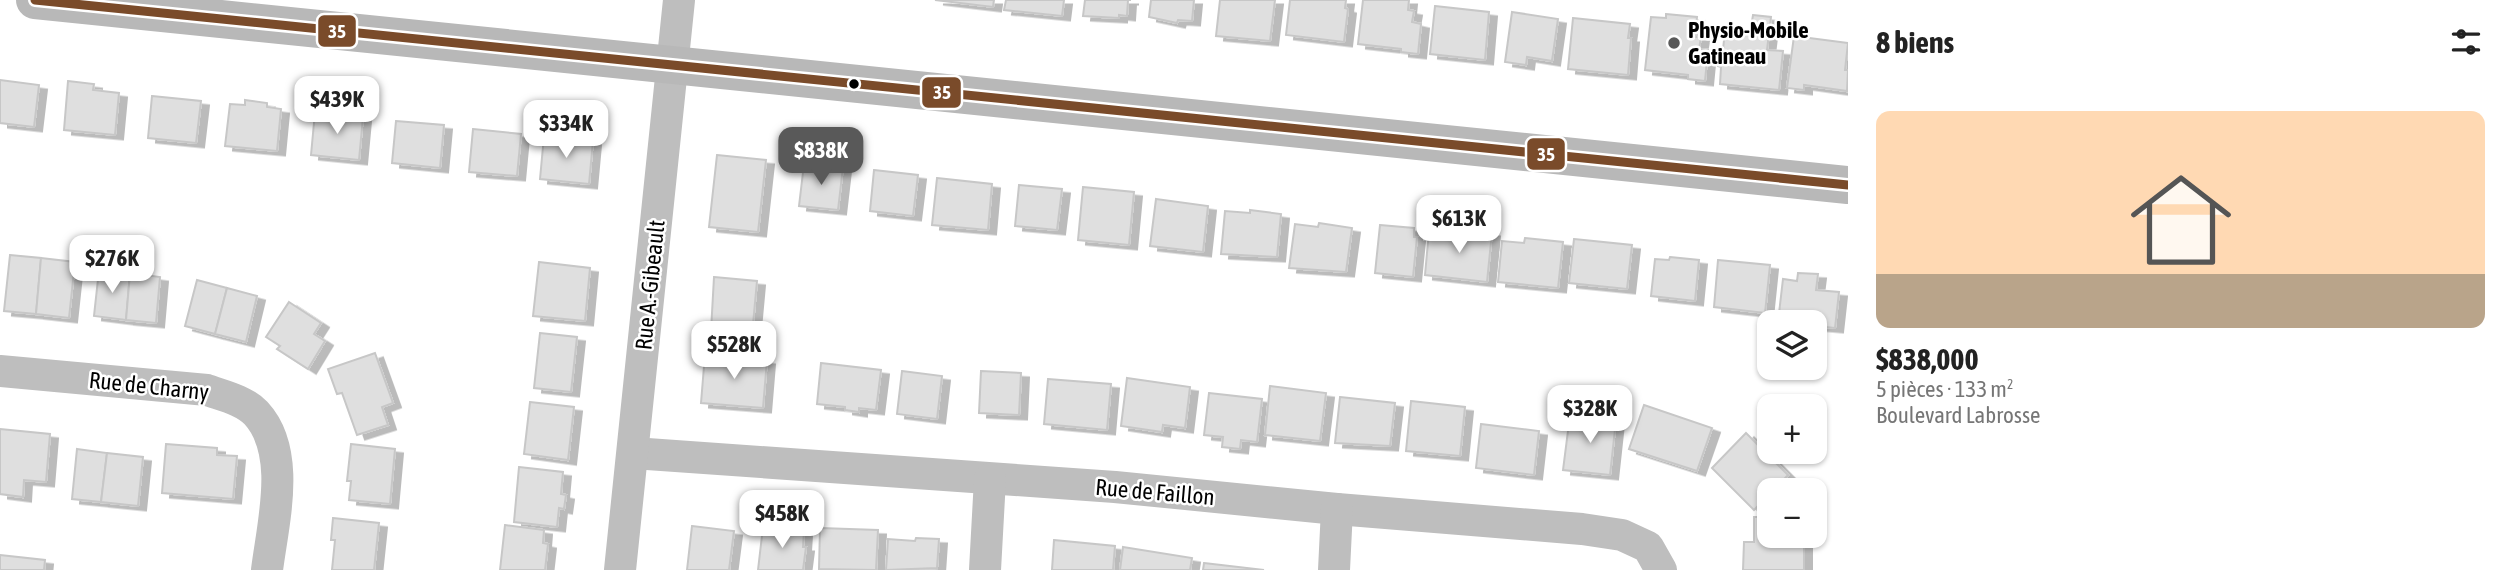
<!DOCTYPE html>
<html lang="fr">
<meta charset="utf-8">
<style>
:root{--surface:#fff;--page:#f2f2f2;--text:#222;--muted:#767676;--line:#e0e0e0;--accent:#595959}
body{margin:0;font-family:"Asap Condensed",sans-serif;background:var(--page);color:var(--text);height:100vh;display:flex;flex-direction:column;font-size:26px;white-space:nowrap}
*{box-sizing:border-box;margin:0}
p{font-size:23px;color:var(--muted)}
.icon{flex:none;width:38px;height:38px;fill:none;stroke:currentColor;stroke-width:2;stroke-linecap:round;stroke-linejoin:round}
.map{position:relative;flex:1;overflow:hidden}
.panel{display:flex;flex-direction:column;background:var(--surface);width:665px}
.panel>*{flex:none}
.tools{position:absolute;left:1757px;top:310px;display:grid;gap:14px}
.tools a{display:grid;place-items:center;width:70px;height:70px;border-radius:14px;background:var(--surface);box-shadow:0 2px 5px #0004;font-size:35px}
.price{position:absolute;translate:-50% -60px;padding:0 16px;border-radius:14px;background:#fff;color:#222;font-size:23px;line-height:46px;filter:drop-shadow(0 2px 4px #0008)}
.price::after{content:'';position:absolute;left:50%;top:42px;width:21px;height:16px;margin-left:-10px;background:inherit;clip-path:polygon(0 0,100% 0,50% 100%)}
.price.active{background:var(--accent);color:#fff}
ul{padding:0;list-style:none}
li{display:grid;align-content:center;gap:14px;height:371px;padding:0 28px}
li+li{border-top:2px solid var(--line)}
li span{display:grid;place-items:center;height:217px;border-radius:14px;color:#555}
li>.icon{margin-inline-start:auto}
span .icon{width:126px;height:126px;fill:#fffc;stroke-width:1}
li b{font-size:30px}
h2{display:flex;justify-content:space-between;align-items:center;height:84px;padding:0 28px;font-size:30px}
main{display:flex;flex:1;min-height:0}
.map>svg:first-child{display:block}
</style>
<main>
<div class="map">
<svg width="1848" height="570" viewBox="0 0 1848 570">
<defs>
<filter id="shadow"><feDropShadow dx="8" dy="4.5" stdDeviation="0" flood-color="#0004"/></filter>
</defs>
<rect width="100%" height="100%" fill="#fff"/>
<g fill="#dfdfdf" stroke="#c7c7c7" stroke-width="2" filter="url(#shadow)">
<path d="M935,0H994L993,7Z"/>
<path d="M1006,0H1064L1062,16L1004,10Z"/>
<path d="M1085,0H1131H1128L1127,16L1119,15V18L1083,16Z"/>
<path d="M1151,0H1194L1192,21L1178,20L1177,23L1149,17Z"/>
<path d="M1220,0H1275L1270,41L1216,36Z"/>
<path d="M1290,0H1346L1345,8L1348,9L1344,42L1286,35Z"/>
<path d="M1363,0H1409L1408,10L1414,11L1412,22L1421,24L1418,54L1401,52V49L1358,44Z"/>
<path d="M1435,6L1489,12L1485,60L1430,54Z"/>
<path d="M1512,12L1558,19L1552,61L1527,57L1526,65L1505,62Z"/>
<path d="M1666,14L1697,17L1695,37H1701L1699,49L1708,50L1705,81L1688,79V75L1645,70L1651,17L1666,18Z"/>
<path d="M1753,15L1771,17L1767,50L1783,51L1779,90L1720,84L1721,67L1718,66L1719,50H1723L1725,30L1750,33Z"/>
<path d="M1573,18L1630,24L1628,38H1631L1628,75L1568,69Z"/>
<path d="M1794,36L1848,43L1845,70H1848L1847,91L1804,85V90L1787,88Z"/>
<path d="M0,80L39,85L34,127L0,123Z"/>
<path d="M68,81L94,84L93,90L119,93L115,135L64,130Z"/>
<path d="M152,96L201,101L196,143L148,138Z"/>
<path d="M245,100L267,103V107L281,109L277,151L225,146L230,104L245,105Z"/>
<path d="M315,112L363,117L359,160L311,155Z"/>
<path d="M396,121L444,125L440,168L392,163Z"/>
<path d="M473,129L521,134L517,176L469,172Z"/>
<path d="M544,136L593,141L589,184L540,179Z"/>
<path d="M717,155L766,160L758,232L709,227Z"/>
<path d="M804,164L843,167L838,210L799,206Z"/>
<path d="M874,170L918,175L913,216L870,211Z"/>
<path d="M937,178L992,184L988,230L932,225Z"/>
<path d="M1019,185L1062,189L1057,230L1015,226Z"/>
<path d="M1083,187L1134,192L1129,245L1078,240Z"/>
<path d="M1156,199L1208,206L1203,252L1150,246Z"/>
<path d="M1250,210L1281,214L1277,257L1221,254L1225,211L1250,213Z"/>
<path d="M1319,223L1352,228L1346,272L1289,268L1295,224L1318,227Z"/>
<path d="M1380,225L1414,228V237H1417L1413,277L1375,273Z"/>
<path d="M1461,229L1492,232L1487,282L1425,275L1429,231L1461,234Z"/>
<path d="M1525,238L1563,242L1558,288L1498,282L1502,241L1524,243Z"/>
<path d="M1574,239L1632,245L1627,289L1569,283Z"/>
<path d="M10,255L41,258L36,314L4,311Z"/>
<path d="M1670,257L1699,260L1695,301L1651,296L1655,259L1669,260Z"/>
<path d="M41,258L75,262L69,318L36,314Z"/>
<path d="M1718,260L1770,265L1765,313L1714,307Z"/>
<path d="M539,262L590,268L585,321L533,316Z"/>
<path d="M99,270L130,273L126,320L94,316Z"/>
<path d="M130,273L160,277L156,323L126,320Z"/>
<path d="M1798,273L1818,274L1816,290L1839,292L1835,328L1815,326V322H1778L1783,279L1797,281Z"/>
<path d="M714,277L757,281L752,335L711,331Z"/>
<path d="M197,280L227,288L215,334L185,326Z"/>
<path d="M227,288L257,296L246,342L215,334Z"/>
<path d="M289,302L321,323L314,334L325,341L308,369L277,349L280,346L266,337Z"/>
<path d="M540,333L577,337L571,392L534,388Z"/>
<path d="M375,353L393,403L382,407L388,425L357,435L342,393L337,394L328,369Z"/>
<path d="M705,354L767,360L763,408L701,403Z"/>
<path d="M821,363L881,370L876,410L859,408V412L845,410V407L817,404Z"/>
<path d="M902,371L942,376L937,419L897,414Z"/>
<path d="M981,371L1021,373L1019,415L979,413Z"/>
<path d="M1127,378L1190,387L1185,428L1163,425L1162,432L1121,426Z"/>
<path d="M1048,379L1111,384L1107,430L1044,424Z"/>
<path d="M1270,386L1326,393L1320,441L1265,435Z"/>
<path d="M1209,393L1262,399L1257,442L1241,440L1240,449L1222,447L1223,437L1204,435Z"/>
<path d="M1340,397L1395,403L1390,446L1335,443Z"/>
<path d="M1411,401L1465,407L1460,456L1406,451Z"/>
<path d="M530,402L574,407L568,460L524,454Z"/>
<path d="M1644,405L1712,428L1697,471L1629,449Z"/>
<path d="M1570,415L1616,420L1610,475L1563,470Z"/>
<path d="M1481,424L1539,431L1534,475L1476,468Z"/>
<path d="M0,429L50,434L46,482L24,480L23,497L0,494Z"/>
<path d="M1746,433L1788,475L1774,490H1769V495L1754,510L1712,468Z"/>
<path d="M166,444L217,448V455L237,456L233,499L162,493Z"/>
<path d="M351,444L395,449L390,504L349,500L351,481H347Z"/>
<path d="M77,449L107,453L101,502L72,499Z"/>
<path d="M107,453L143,457L138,506L101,502Z"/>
<path d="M519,467L563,472L561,494L566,495L564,509L559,508L557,527L514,522Z"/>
<path d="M1754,517H1769V536H1804V570H1743L1744,542H1754Z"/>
<path d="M333,518L379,523L374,570H332L335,540H331Z"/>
<path d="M505,525L544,530L543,543L548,544L545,570H500Z"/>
<path d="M692,526L734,531L729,570H687Z"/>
<path d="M763,527L804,531L803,547H806L803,570H758Z"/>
<path d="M820,528L878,530L876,570L819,569Z"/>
<path d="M916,538L939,539L937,568L886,570L888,539L915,541Z"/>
<path d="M1054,540L1115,546L1113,570H1052Z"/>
<path d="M1123,547L1192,558L1190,570H1120Z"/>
<path d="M0,555L45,560L44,570H0Z"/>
<path d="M1204,563L1264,570H1203Z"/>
</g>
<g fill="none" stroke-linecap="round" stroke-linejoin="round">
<g stroke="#bebebe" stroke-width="32">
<path d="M0,371L207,390C224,396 243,400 256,413C292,452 273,522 267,570"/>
<path d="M633,453L1115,487L1337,509L1582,529L1622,535L1648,547L1661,570"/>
<path d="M620,570L679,0"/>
<path d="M985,570L990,479"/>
<path d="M1334,570L1337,509"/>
</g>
<path stroke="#b8b8b8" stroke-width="38" d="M35,0L1848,185"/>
<defs>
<path id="bus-1" d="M35,0L1848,185"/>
</defs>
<use href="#bus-1" stroke="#fff" stroke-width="14"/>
<use href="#bus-1" stroke="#7a4b2a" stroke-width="9"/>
</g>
<circle fill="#595959" stroke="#fff" stroke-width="2.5" cx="1674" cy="43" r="7"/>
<circle fill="#000" stroke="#fff" stroke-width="2.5" cx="854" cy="84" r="6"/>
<g text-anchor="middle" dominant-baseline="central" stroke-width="5" stroke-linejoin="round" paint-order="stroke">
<g font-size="23" font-weight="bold" fill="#000" stroke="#fff" text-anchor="start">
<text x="1688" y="30">Physio-Mobile<tspan x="1688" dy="26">Gatineau</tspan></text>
</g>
<g font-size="23" fill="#000" stroke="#fff">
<text transform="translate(650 285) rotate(-84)">Rue A.-Gibeault</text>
<text transform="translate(149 386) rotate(6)">Rue de Charny</text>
<text transform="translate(1155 492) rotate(5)">Rue de Faillon</text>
</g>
</g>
<g stroke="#fff" stroke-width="2.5">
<rect x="317" y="14" width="40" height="34" rx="7" fill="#7a4b2a"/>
<rect x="921" y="76" width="41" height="33" rx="7" fill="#7a4b2a"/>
<rect x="1526" y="137" width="40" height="34" rx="7" fill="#7a4b2a"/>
</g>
<g font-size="19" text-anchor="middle" font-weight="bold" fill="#fff">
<text x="337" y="38">35</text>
<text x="942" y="99">35</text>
<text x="1546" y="161">35</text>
</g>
</svg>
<div class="tools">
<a><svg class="icon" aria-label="layers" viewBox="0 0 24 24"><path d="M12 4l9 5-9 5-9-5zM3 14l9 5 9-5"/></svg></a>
<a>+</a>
<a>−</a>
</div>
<b class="price" style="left:337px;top:136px">$439K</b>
<b class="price" style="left:566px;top:160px">$334K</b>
<b class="price active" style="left:821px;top:187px">$838K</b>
<b class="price" style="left:1459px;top:255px">$613K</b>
<b class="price" style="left:112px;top:295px">$276K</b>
<b class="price" style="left:734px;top:381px">$528K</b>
<b class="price" style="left:1590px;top:445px">$328K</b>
<b class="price" style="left:782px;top:550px">$458K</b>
</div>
<section class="panel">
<h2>8 biens<svg class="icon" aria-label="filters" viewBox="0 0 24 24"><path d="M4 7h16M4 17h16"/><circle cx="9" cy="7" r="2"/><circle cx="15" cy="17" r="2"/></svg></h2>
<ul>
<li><span style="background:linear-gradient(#ffd9b3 75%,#b9a48a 0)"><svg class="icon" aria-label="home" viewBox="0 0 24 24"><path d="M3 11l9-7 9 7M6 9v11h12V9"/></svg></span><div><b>$838,000</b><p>5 pièces · 133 m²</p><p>Boulevard Labrosse</p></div></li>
</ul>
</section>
</main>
